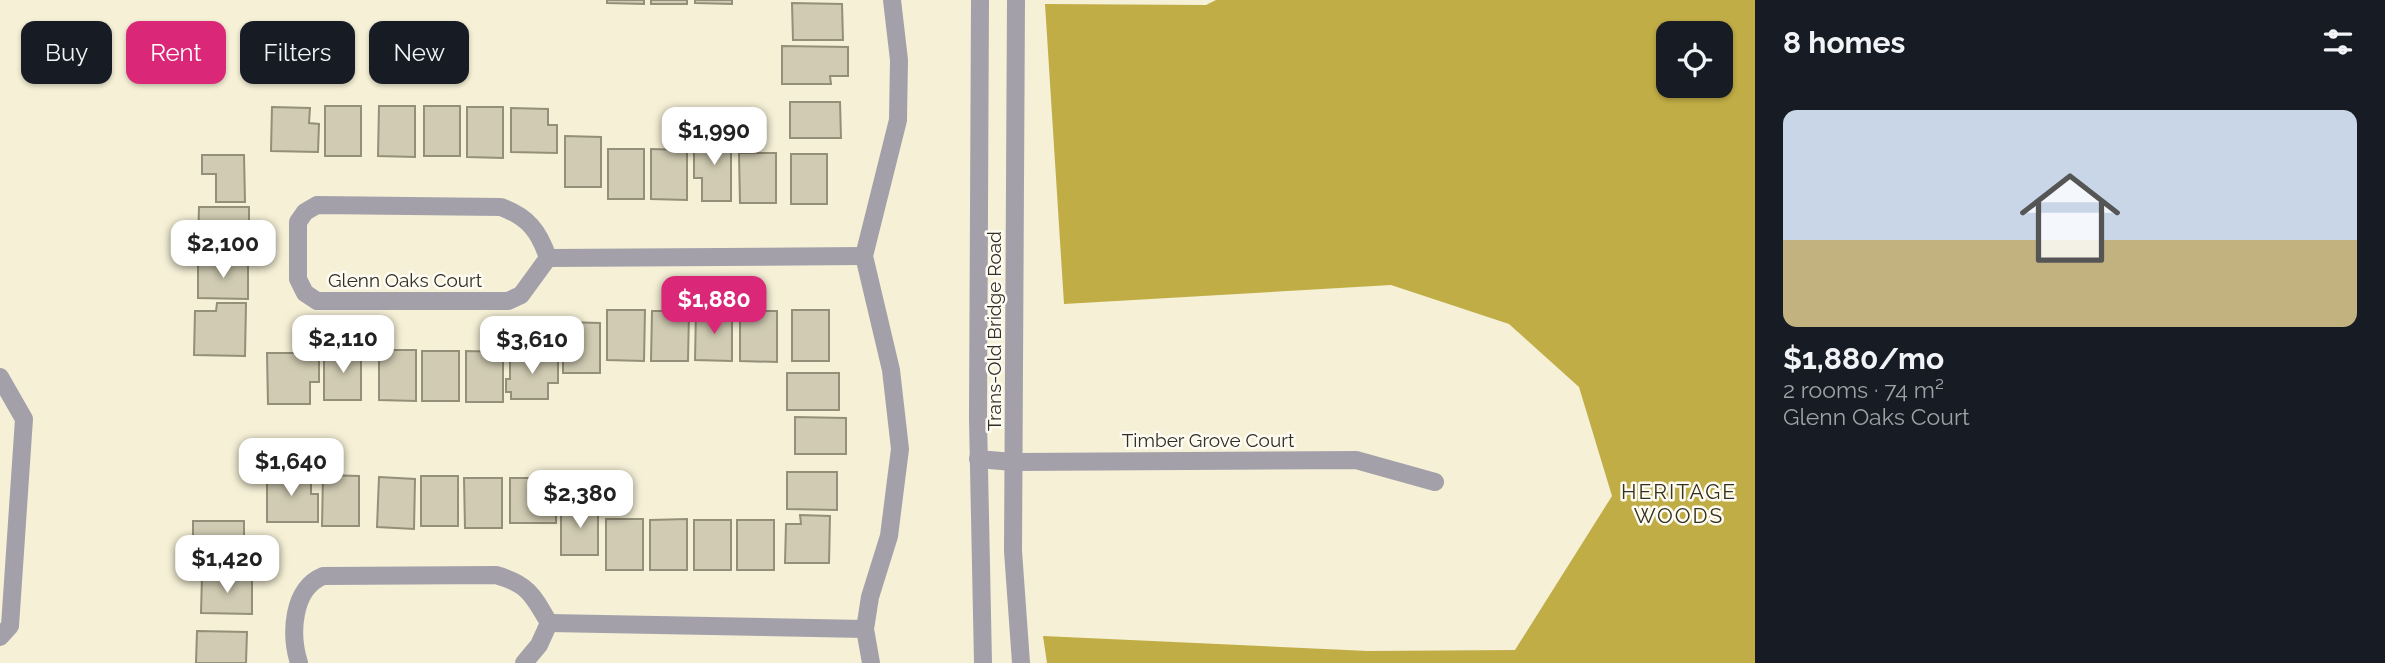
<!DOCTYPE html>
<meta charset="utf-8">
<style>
:root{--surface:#171b24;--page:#20242c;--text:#f1f3f6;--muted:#9ea1a6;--line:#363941;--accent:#db2777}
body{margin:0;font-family:Raleway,sans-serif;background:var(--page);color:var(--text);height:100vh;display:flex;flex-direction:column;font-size:26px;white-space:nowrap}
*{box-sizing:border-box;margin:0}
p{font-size:23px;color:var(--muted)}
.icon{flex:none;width:38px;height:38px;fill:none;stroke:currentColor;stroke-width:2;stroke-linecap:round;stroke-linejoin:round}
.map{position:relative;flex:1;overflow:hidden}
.panel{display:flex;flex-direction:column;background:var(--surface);width:630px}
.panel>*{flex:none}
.banner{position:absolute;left:21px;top:21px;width:665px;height:63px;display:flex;gap:14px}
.buttons{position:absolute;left:1656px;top:21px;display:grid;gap:14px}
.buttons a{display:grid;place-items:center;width:77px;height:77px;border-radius:14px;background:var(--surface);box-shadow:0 2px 5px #0004;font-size:35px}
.price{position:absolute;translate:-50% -60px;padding:0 16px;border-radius:14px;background:#fff;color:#222;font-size:23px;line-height:46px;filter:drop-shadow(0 2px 4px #0008)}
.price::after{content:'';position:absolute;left:50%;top:42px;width:21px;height:16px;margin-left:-10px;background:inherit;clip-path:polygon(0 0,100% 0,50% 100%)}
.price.on{background:var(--accent);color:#fff}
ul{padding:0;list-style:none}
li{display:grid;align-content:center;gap:14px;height:371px;padding:0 28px}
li+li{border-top:2px solid var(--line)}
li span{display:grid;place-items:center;height:217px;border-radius:14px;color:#555}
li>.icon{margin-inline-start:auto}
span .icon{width:126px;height:126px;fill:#fffc;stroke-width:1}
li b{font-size:30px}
h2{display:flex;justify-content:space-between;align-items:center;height:84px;padding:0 28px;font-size:30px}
.chip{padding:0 24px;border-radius:14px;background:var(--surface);box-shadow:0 2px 5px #0004;font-size:24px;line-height:63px}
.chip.on{background:var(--accent);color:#fff}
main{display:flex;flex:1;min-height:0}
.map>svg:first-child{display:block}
</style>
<main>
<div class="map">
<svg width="1755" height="663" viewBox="0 0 1755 663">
<rect width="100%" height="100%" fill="#f5f0d6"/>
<path fill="#c1ad46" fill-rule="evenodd" d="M1216,0H1755V663H1047L1043,636L1368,651L1515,650L1612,496L1579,387L1509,324L1391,285L1064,304L1045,4L1206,5ZM1668,33H1720V86H1668Z"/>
<g fill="#d0cbb2" stroke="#948f78" stroke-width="2">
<path d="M607,0H644V4L607,3Z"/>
<rect x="651" y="0" width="36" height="4"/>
<path d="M695,0H732V4L695,3Z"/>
<path d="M792,3L842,4L843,40H793Z"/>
<path d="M782,46L848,47V76H830L831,84H782Z"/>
<path d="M790,102H840L841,138H790Z"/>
<rect x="325" y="106" width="36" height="50"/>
<path d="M379,106H415V157L378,156Z"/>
<rect x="424" y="106" width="36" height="50"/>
<path d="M272,107L310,108L309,123L319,124L318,152L271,151Z"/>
<path d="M467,107H503V158L467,157Z"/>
<path d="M511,108L548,109V125H557V153L511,152Z"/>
<path d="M565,136L601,137V187H565Z"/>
<path d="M694,136H731V201H702V178H694Z"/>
<rect x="608" y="149" width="36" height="50"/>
<path d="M651,149L687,150V200L651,199Z"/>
<path d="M739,153H776V203H740Z"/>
<rect x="791" y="154" width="36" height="50"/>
<path d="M202,155H244L245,202H216V174H202Z"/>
<path d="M199,207H249V243H198Z"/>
<path d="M198,262H248V299L198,298Z"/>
<path d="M217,303H246L245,356L194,355L195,311H216Z"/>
<path d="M607,310H645L644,361L607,360Z"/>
<path d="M696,310L732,311V361L695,360Z"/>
<rect x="792" y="310" width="37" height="51"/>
<path d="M652,311H689L688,361H651Z"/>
<path d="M740,311H777V362L740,361Z"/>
<path d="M563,322L600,323V373H563Z"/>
<path d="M361,350V400H324V351Z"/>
<path d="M379,350H416V401L379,400Z"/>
<rect x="422" y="351" width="37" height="50"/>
<path d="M466,351L503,352V402H466Z"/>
<path d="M267,353H319V382H310V404H268Z"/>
<path d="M510,355H558V383H548V399H511V392H506V379H510Z"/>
<rect x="787" y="373" width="52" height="37"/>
<path d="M795,417L846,418V454H795Z"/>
<path d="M267,472H311V494H318V522H267Z"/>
<path d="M787,472H837V510L787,509Z"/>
<path d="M323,475L359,476V526H322Z"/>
<rect x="421" y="476" width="37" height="50"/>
<path d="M379,477L415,479L414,529L377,527Z"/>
<path d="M464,478H502V528H465Z"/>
<rect x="510" y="478" width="46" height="45"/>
<rect x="561" y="505" width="37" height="50"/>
<path d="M800,515L830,516L829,563H785L786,524H801Z"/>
<rect x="606" y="519" width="37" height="51"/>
<path d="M687,519V570H650V520Z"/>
<rect x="694" y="520" width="37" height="50"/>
<rect x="737" y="520" width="37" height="50"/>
<path d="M193,521H244V573L215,572V564H193Z"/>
<path d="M202,576L252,577V614L201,613Z"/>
<path d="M197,631L247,632L246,663H196Z"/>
</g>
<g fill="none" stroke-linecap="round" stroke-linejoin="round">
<g stroke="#a3a0aa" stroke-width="18">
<path d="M980,0L978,419L983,663"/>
<path d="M1016,0L1013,551L1021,663"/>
<path d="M317,205L501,207C528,217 539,231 548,258L521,295L508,301H317L305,293L298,279V222L305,212Z"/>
<path d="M548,258L864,256"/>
<path d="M0,377L24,419L10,626L0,637"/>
<path d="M978,459L1013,462L1356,460L1435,482"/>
<path d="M549,623L865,629"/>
<path d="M299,663C290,634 292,589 323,576L496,575C528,584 533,595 549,623L539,645L524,663"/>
<path d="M871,663L865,629L870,597L889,536L900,449L891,370L864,256L898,120L899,60L892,0"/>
</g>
</g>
<g text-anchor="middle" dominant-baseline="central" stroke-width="5" stroke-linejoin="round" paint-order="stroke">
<g font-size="19" fill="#302e25" stroke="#fefcf2">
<text x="405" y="280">Glenn Oaks Court</text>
<text transform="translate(994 331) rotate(-90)">Trans-Old Bridge Road</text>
<text x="1208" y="440">Timber Grove Court</text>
</g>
<g font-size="21" letter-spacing="2" fill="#35311c" stroke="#fefcf2">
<text x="1679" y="491">HERITAGE<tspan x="1679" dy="24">WOODS</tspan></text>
</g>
</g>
</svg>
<div class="buttons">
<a><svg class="icon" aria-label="locate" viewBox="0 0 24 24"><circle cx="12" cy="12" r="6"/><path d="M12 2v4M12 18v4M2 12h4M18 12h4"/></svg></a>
</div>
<b class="price" style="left:714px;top:167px">$1,990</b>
<b class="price" style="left:223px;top:280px">$2,100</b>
<b class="price on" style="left:714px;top:336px">$1,880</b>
<b class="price" style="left:343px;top:375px">$2,110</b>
<b class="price" style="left:532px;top:376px">$3,610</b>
<b class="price" style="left:291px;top:498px">$1,640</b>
<b class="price" style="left:580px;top:530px">$2,380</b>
<b class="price" style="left:227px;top:595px">$1,420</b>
<div class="banner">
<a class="chip">Buy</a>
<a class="chip on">Rent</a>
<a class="chip">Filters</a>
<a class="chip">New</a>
</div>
</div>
<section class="panel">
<h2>8 homes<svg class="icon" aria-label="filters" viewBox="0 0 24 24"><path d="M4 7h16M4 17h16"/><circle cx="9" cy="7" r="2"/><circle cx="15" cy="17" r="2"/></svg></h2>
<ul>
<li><span style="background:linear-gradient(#c9d6e8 60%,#c2b280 0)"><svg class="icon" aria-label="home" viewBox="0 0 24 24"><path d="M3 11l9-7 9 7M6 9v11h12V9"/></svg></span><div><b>$1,880/mo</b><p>2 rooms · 74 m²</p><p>Glenn Oaks Court</p></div></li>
</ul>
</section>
</main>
